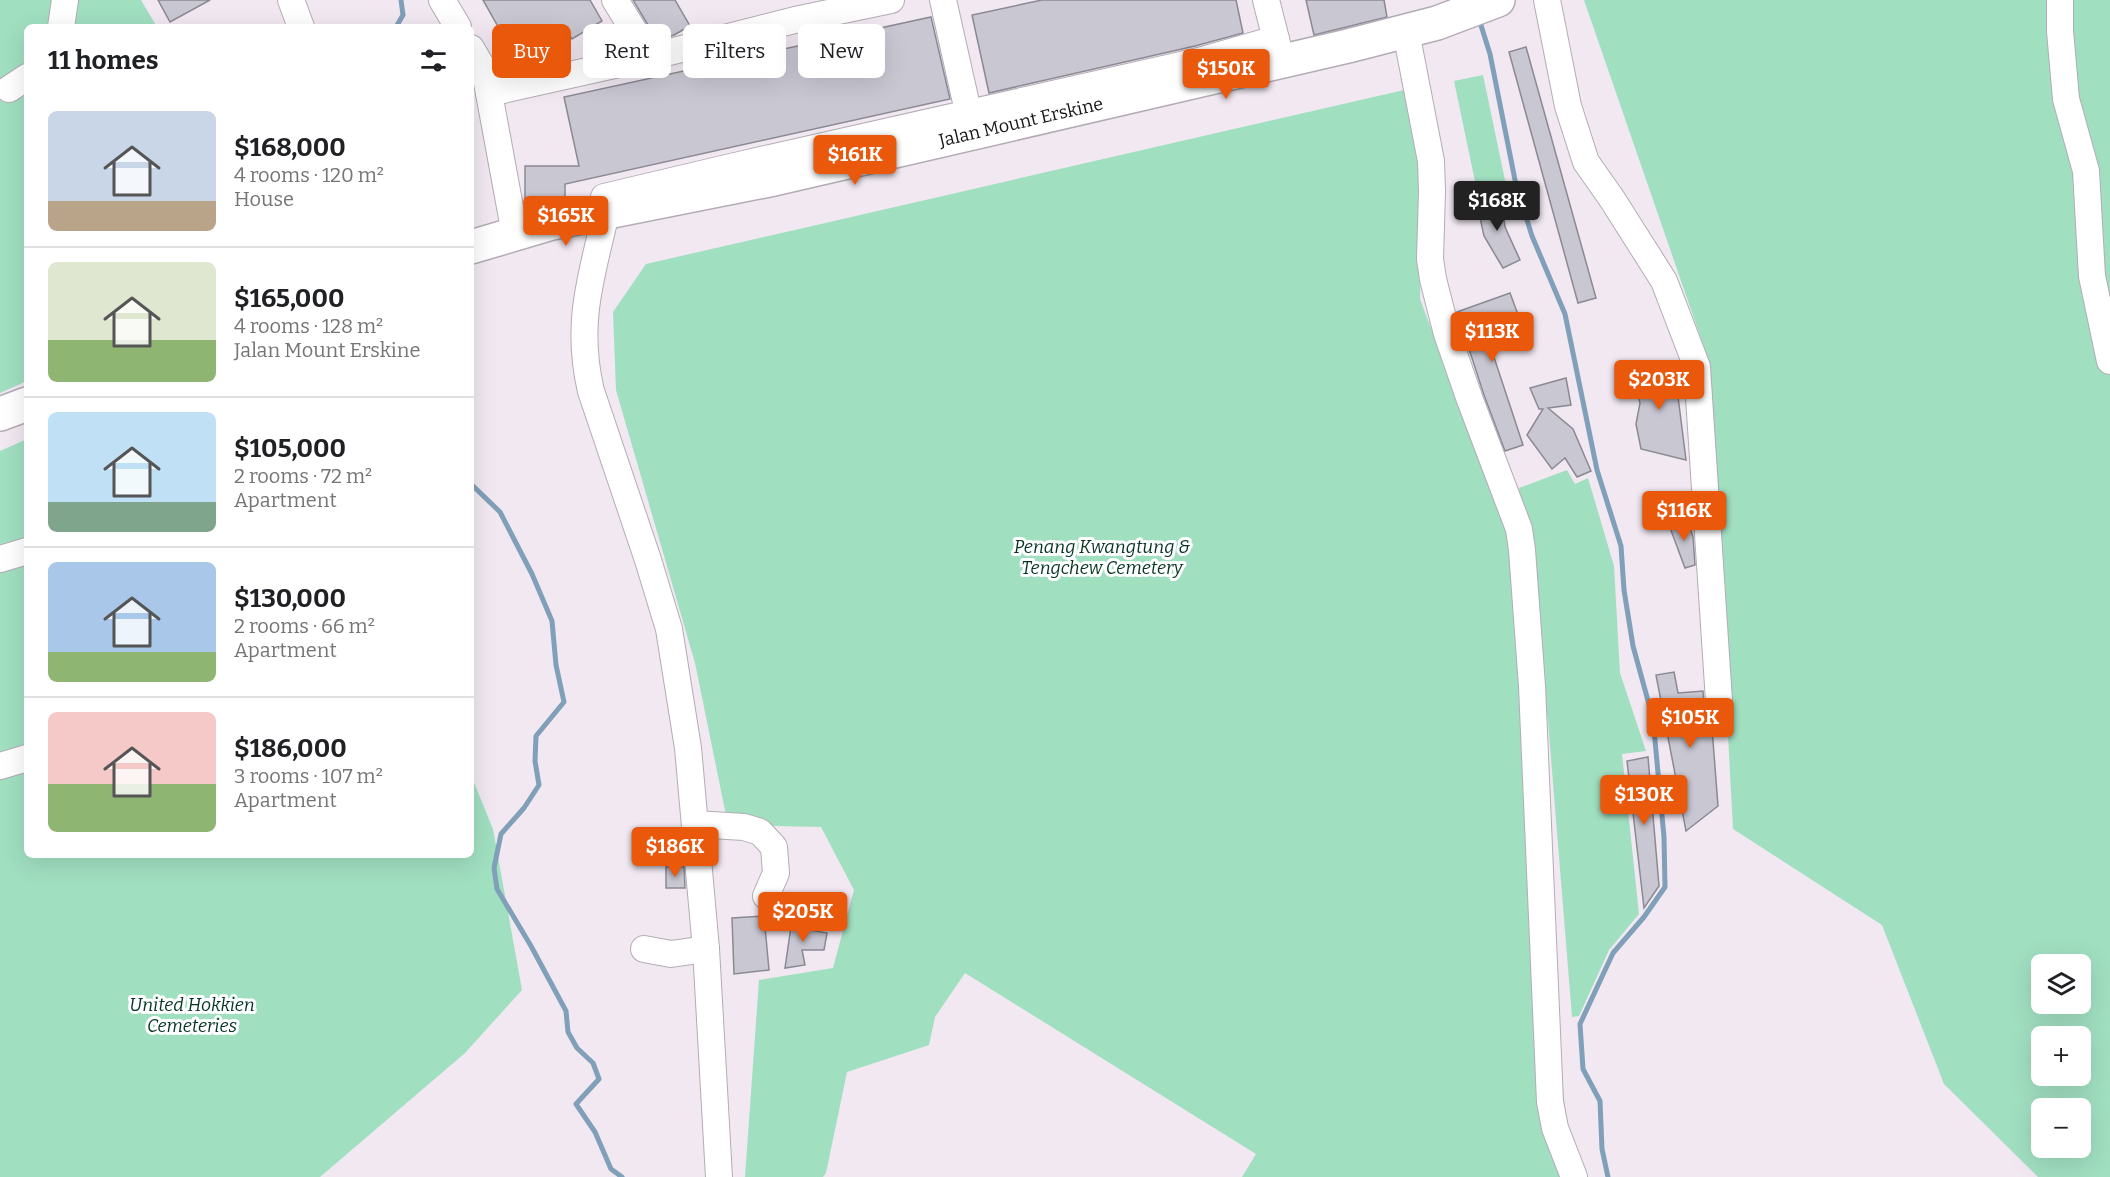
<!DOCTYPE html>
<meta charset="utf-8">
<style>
:root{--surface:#fff;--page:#f2f2f2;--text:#202124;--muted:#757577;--line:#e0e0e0;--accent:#ea580c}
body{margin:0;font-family:Bitter,serif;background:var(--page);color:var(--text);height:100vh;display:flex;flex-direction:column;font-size:22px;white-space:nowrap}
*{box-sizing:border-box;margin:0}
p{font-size:20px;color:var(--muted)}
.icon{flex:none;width:33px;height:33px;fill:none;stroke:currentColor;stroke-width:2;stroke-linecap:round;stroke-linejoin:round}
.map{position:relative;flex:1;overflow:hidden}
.panel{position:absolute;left:24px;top:24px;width:450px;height:834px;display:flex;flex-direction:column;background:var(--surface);border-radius:9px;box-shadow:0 6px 24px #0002}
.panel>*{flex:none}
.banner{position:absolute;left:492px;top:24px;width:570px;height:54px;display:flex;gap:12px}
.controls{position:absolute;left:2031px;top:954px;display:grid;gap:12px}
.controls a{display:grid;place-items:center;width:60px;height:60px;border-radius:9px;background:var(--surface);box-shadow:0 6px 24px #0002;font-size:30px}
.price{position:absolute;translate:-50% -51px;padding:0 14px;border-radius:6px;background:var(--accent);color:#fff;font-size:20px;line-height:39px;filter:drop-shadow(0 2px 3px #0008)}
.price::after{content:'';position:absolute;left:50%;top:36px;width:18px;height:14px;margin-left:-9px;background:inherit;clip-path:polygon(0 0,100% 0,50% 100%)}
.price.active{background:#222;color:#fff}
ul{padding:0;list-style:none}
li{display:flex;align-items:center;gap:18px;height:150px;padding:0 24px}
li+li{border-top:2px solid var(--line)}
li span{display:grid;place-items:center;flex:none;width:168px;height:120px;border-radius:9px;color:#555}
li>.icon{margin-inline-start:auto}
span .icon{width:72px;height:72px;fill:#fffc;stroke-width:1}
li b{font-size:26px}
h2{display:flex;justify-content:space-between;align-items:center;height:72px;padding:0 24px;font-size:26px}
.tag{padding:0 21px;border-radius:9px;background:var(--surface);box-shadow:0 6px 24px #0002;font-size:21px;line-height:54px}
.tag.active{background:var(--accent);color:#fff}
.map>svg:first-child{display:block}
</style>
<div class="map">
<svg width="2110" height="1177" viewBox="0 0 2110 1177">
<rect width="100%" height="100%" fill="#f1e8f1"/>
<g fill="#a1dfc1" fill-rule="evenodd">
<path d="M0,0H141L157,27H27V381L0,393Z"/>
<path d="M1584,0H2110V1177H2038L1944,1084L1882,925L1733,829L1708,359ZM2042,964H2080V1004H2042ZM2042,1036H2080V1076H2042ZM2042,1108H2080V1148H2042Z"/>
<path d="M1483,75L1506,185L1477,191L1454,81Z"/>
<path d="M1426,85L1420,299L1507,530L1572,1177H1242L1256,1154L965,973L935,1017L929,1045L847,1072L826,1173L823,1177H745L759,980L833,968L854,890L821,827L728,825L695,663L616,390L613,312L646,264Z"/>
<path d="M27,439V855H471V775L493,829L522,990L465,1053L320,1177H0V451Z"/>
<path d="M1567,470L1575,484L1588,478L1614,566L1620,673L1646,751L1622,754L1639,914L1609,950L1579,1016L1572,1017L1548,721L1519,488Z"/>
</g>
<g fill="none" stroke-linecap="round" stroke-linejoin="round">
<g stroke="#809fb8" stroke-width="5">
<path d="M1479,19L1490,54L1516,185L1532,236L1565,314L1597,470L1621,546L1624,590L1633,646L1653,719L1664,837L1665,887L1644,917L1613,953L1580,1024L1583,1069L1600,1101L1602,1149L1608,1177"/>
<path d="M396,27L403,15L401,0"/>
<path d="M471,484L500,512L532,574L552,621L556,665L564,702L536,736L535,761L539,785L524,808L501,834L494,868L497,889L531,946L566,1011L568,1032L577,1048L593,1063L599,1079L576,1104L595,1132L611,1169L622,1177"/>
</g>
</g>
<g fill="#c9c7d2" stroke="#8b8993" stroke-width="1.5">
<path d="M158,0H210L170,22Z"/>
<path d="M483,0H590L602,21L572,39L563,25L513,53Z"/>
<path d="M633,0H675L690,26L674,35L657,40Z"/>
<path d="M1042,0H1236L1243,33L1195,46L989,93L972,15Z"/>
<path d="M1306,0H1384L1387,17L1314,35Z"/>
<path d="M931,17L950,99L565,184V199H525V166H579L564,97Z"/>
<path d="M1526,47L1596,298L1578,303L1509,52Z"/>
<path d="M1501,197L1505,227L1520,260L1503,268L1484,236L1477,204Z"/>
<path d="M1510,293L1520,320L1504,326L1499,315L1482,321L1523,445L1505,451L1484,395L1457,312Z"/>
<path d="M1674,365L1686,460L1641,449L1636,424L1640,403L1631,369Z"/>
<path d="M1566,378L1571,405L1548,408L1573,429L1591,471L1577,477L1565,458L1552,469L1527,435L1543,409H1539L1530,388Z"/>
<path d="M1687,519L1693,537L1695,565L1685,568L1669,525Z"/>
<path d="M1674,672L1678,693L1703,691L1705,718L1707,724L1712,728L1718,806L1686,831L1656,675Z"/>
<path d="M1648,757L1659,886L1644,908L1627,761Z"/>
<path d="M666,867H684L685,888H666Z"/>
<path d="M793,913H796L799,928L827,933L824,950H802L805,965L785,968Z"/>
<path d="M764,916L769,970L734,974L732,918Z"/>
</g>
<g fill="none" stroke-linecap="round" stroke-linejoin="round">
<defs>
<g id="minor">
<path d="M291,0L301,27"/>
<path d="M442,0L458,27"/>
<path d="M615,0L650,57"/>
<path d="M943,0L972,129"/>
<path d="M1266,0L1280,55"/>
<path d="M1547,0L1568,106L1586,162L1612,199L1664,281L1697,367L1720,716"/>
<path d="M2060,0V31L2066,99L2086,171L2092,276L2110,361"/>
<path d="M61,27L65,0"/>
<path d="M1406,32L1431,161L1432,191L1430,259L1433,279L1447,334L1470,400L1519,529L1522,550L1532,686L1550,1102L1555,1128L1574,1177"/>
<path d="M471,48L485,72L515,234"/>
<path d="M9,89L27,77"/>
<path d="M489,93L650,57L795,20L891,0"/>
<path d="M604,197L735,166L1199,61L1276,39"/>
<path d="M606,213C591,278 575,324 591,391L648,560L669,629L688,748L706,949L719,1177"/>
<path d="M0,559L27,551"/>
<path d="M0,766L27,758"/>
<path d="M695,824L744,827L760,832L774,847L776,873L766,896"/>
<path d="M644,949L671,954L706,949"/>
</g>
<g id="major">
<path d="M471,247L552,223L774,179L1348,46L1437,23L1498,0"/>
<path d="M0,414L27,404"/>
</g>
</defs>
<use href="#minor" stroke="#b4acb5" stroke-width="28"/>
<use href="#major" stroke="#b4acb5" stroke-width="36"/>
<use href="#minor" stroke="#fff" stroke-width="26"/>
<use href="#major" stroke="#fff" stroke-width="33"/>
</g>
<g text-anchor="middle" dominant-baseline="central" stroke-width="6" stroke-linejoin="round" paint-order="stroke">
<g font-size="18" fill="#161316" stroke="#fff">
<text transform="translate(1021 122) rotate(-13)">Jalan Mount Erskine</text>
</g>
<g font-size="18" font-style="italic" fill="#053423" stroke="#fff">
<text x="1102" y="547">Penang Kwangtung &amp;<tspan x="1102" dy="21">Tengchew Cemetery</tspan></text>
<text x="192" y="1005">United Hokkien<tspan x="192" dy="21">Cemeteries</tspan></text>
</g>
</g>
</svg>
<div class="controls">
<a><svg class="icon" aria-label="layers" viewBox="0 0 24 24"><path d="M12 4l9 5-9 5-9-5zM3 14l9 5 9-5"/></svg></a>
<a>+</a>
<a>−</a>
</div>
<b class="price" style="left:1226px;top:100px">$150K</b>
<b class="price" style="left:855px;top:186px">$161K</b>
<b class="price active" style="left:1497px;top:232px">$168K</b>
<b class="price" style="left:566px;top:247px">$165K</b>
<b class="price" style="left:1492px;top:363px">$113K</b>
<b class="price" style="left:1659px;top:411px">$203K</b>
<b class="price" style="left:1684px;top:542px">$116K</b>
<b class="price" style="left:1690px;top:749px">$105K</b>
<b class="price" style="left:1644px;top:826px">$130K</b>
<b class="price" style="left:675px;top:878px">$186K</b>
<b class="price" style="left:803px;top:943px">$205K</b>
<div class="banner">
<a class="tag active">Buy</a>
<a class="tag">Rent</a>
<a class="tag">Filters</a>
<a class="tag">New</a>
</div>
<section class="panel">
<h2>11 homes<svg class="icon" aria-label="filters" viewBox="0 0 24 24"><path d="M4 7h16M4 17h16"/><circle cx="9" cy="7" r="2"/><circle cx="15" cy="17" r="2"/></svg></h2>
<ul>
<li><span style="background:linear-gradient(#c9d6e8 75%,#b9a48a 0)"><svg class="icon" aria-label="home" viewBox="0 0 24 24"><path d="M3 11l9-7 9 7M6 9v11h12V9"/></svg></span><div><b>$168,000</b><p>4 rooms · 120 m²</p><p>House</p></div></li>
<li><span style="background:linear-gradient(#dfe7d0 65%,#8fb573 0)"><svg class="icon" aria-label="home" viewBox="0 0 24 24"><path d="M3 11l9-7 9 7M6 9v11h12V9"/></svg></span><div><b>$165,000</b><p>4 rooms · 128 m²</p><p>Jalan Mount Erskine</p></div></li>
<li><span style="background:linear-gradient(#bfe0f5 75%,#7fa58c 0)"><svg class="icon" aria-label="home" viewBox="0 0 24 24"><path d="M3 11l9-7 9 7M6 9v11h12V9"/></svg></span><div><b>$105,000</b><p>2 rooms · 72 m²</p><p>Apartment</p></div></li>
<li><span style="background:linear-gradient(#a9c7e8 75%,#8fb573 0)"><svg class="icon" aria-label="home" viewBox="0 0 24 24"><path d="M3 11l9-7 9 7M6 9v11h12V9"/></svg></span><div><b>$130,000</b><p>2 rooms · 66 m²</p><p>Apartment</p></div></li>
<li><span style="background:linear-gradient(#f6c9c9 60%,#8fb573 0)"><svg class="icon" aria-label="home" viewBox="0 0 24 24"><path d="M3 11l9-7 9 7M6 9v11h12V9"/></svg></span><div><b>$186,000</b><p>3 rooms · 107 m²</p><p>Apartment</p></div></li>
</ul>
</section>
</div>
